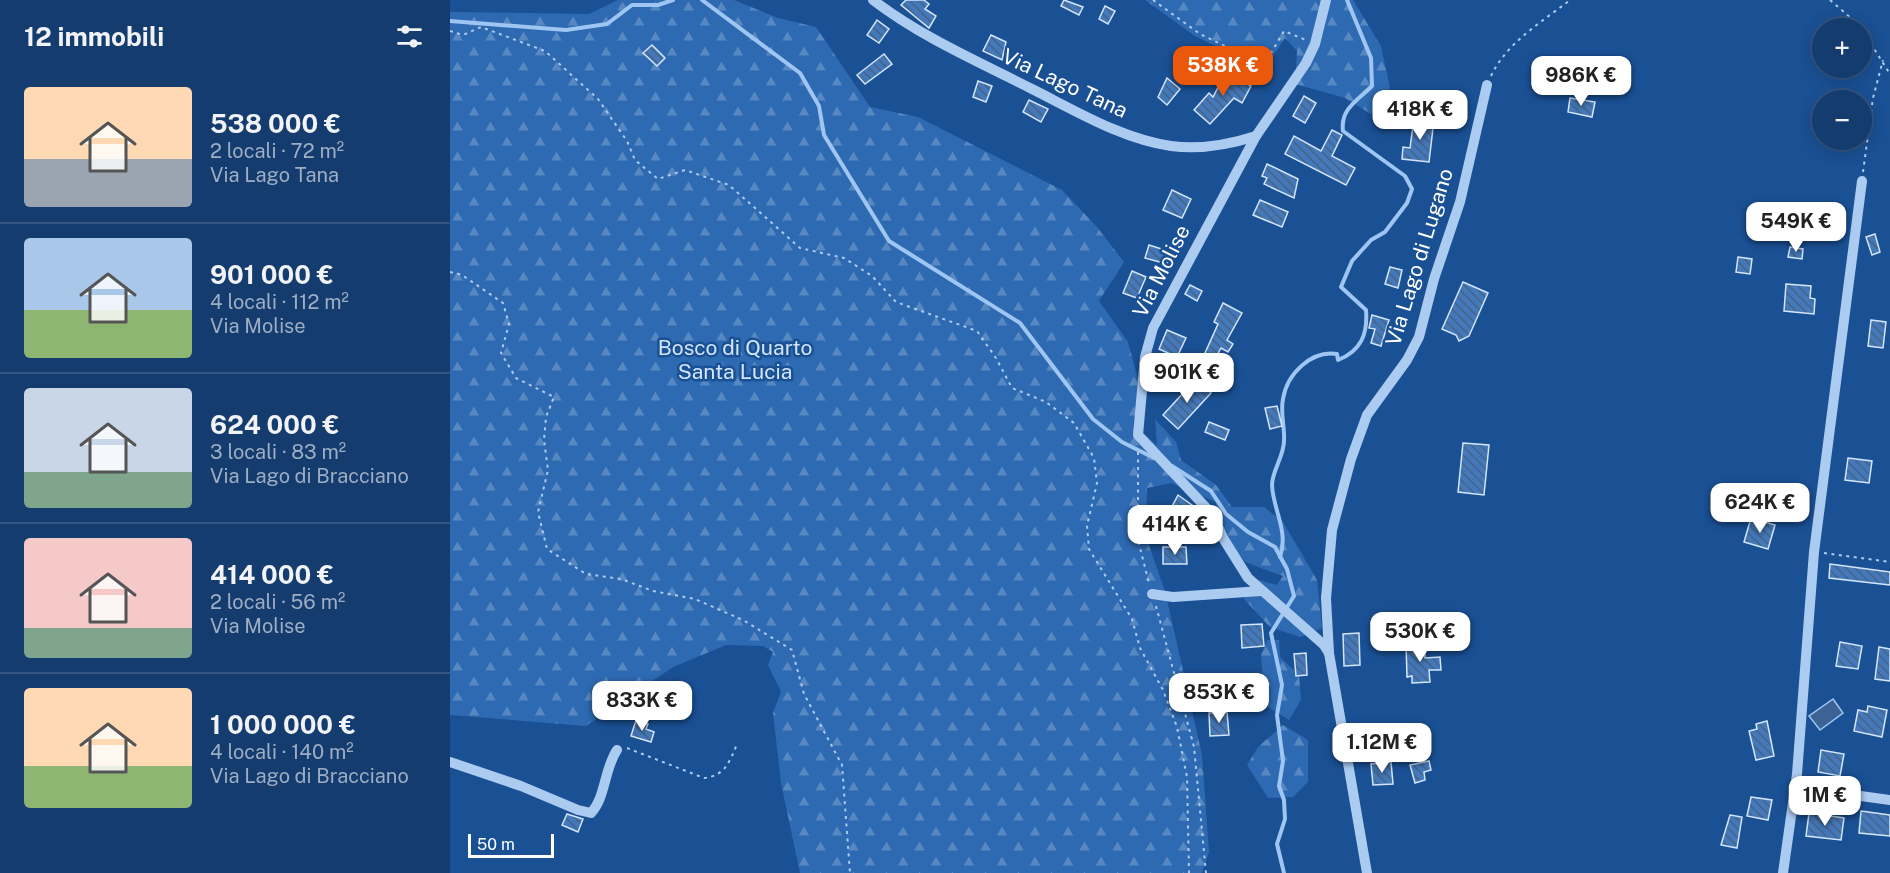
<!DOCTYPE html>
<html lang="it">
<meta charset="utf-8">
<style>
:root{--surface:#143c6f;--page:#1d4374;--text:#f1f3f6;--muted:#9dadc3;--line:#335682;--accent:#ea580c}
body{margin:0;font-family:"Public Sans",sans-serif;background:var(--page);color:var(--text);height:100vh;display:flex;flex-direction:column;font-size:22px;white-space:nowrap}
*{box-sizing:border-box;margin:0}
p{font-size:20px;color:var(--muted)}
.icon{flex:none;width:33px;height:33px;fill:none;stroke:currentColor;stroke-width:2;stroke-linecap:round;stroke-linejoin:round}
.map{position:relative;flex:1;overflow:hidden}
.panel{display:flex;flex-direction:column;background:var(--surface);width:450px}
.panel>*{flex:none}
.fabs{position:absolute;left:1362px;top:18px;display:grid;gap:12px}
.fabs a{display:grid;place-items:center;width:60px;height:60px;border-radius:50%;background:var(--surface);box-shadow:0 3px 15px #0003,0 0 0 2px var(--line);font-size:30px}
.scale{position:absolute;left:18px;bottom:15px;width:86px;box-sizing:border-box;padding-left:6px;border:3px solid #fff;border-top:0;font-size:16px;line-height:21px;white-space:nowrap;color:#fff;-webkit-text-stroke:4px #1a5094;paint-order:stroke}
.price{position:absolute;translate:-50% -51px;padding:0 14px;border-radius:12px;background:#fff;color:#222;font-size:20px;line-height:39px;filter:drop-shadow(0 2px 3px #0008)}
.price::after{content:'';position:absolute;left:50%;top:36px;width:18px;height:14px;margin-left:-9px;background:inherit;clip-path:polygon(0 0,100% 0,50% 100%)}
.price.current{background:var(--accent);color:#fff}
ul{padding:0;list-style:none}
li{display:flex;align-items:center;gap:18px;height:150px;padding:0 24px}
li+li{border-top:2px solid var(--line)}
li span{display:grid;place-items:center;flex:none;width:168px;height:120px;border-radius:6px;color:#555}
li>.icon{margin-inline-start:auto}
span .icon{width:72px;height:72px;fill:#fffc;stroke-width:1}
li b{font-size:26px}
h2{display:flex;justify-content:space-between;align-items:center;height:72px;padding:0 24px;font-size:26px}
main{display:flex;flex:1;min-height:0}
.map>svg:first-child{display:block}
</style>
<main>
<section class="panel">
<h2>12 immobili<svg class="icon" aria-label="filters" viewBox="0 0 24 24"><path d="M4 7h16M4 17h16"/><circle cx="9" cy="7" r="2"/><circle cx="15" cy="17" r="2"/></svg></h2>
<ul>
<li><span style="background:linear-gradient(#ffd9b3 60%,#9aa5b1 0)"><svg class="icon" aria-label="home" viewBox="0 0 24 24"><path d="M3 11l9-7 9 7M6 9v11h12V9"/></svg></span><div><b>538 000 €</b><p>2 locali · 72 m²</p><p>Via Lago Tana</p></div></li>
<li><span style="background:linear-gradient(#a9c7e8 60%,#8fb573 0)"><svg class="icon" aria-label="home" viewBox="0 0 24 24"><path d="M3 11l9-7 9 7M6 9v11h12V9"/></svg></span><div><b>901 000 €</b><p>4 locali · 112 m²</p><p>Via Molise</p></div></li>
<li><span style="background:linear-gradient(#c9d6e8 70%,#7fa58c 0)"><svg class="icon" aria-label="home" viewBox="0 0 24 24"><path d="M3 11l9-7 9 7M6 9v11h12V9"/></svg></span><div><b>624 000 €</b><p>3 locali · 83 m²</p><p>Via Lago di Bracciano</p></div></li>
<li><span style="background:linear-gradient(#f6c9c9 75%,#7fa58c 0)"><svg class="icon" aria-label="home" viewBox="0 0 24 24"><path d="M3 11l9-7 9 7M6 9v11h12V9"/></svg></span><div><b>414 000 €</b><p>2 locali · 56 m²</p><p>Via Molise</p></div></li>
<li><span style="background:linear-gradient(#ffd9b3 65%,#8fb573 0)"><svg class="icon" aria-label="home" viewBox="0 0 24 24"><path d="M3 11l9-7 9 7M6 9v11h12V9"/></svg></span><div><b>1 000 000 €</b><p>4 locali · 140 m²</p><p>Via Lago di Bracciano</p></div></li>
</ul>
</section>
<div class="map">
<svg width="1440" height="873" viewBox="0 0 1440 873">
<defs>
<pattern id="forest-firs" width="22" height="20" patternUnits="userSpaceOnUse" patternTransform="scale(1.5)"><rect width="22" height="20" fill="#2e6ab2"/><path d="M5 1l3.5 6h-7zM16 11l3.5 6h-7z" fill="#5888c1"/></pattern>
<pattern id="building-back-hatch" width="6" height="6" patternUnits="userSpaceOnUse" patternTransform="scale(1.5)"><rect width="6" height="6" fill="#4379bb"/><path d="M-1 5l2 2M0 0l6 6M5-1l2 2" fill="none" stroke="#486284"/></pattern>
</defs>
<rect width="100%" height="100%" fill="#1a5094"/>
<g fill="url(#forest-firs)">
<path d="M168,0H284L328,18L366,27L420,107L468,117L612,190L647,227L674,262L649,301L678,342L691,390L683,425L707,445L705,419L726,442L731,460L766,485L782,507H814L833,522L867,580L872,628L850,637L820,627L794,599L805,579L827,585L833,576L795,562L770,529L766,502L721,483L697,488L696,537L715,591L752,755L759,852L752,873H350L331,783L323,713L331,692L318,665L323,652L313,646L276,645L223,667L136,726L0,715V12L139,14Z"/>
<path d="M695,0H903L931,46L940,88L921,114L895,98L845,84L847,51L835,38L814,70L745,36Z"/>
<path d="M817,640H829L830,657L849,675L851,700L839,720L815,705L811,655Z"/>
<path d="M833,725L858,740V782L843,797L818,798L797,765L808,747Z"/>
</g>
<path fill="#3c6394" stroke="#9fc6f2" stroke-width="1.5" d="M1383,699L1393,713L1370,730L1359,716Z"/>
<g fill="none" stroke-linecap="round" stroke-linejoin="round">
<g stroke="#9fc6f2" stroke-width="4">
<path d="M252,0L350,73L369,106L374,135L439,241L570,323L643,419L672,442L704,458"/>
<path d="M0,21L116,30L157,24L182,5H208L223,0"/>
<path d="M722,466L761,491L776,514L798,532L825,547L837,569L844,596L821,633L832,685L827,715L833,761L829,786L834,800L835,819L827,844L834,873"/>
<path d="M830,557C839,531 823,510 822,485C822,471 834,456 834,441C835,427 830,413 833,399C837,374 861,350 887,354L888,360C911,351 918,334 916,310L891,287L902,261L921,240L935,232L957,203L962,189L955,176L893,131C890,109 908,100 922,86L921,58L897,0"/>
</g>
</g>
<g fill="url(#building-back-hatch)" stroke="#d2e5fb" stroke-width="1.5">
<path d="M456,0H474L479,4L475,9L486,16L479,28L451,5Z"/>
<path d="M614,0L633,7L629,15L611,6Z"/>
<path d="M655,6L665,11L658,24L649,19Z"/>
<path d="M427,20L439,29L429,43L417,35Z"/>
<path d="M541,35L556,42L552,60L533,51Z"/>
<path d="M202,45L215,58L207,66L193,53Z"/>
<path d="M434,54L442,64L415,84L407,75Z"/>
<path d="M776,72L801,86L792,103L784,98L760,124L744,110L759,93L763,97Z"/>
<path d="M717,78L730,89L717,105L708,97Z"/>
<path d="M528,81L542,86L536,102L523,97Z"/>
<path d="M854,96L866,103L855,123L843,116Z"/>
<path d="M1120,98L1145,102L1142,117L1118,112Z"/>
<path d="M579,100L598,109L591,122L573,112Z"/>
<path d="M964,118L984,120L979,162L952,159L953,147L960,148Z"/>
<path d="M882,130L892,135L882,156L905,168L896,185L835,154L844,136L871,151Z"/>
<path d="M817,164L848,179L844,198L814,184L817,178L812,176Z"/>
<path d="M722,190L741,199L732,218L713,210Z"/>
<path d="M810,200L838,212L832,227L803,215Z"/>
<path d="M1425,234L1430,252L1422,255L1416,237Z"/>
<path d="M699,245L721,252L717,264L695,258Z"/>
<path d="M1340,247L1353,249L1352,259L1338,257Z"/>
<path d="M1288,257L1302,259L1300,274L1286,272Z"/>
<path d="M940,267L952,270L948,288L935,284Z"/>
<path d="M682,271L696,277L687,298L673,293Z"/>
<path d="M1013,282L1038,293L1019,336L1009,341L1006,335L992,329Z"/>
<path d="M1336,284L1361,286L1360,298L1365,299L1364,314L1334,311Z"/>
<path d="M740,285L752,291L747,301L735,294Z"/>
<path d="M773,303L792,313L777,340L783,344L778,352L771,348L765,359L755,353L768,324L764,322Z"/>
<path d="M922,315L939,320L931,346L921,343L925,329L919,328Z"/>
<path d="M1421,320L1436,322L1433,348L1418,346Z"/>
<path d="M717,330L736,338L727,357L709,349Z"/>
<path d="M726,358L737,363L729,382L718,377Z"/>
<path d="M746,379L761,393L728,429L713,415Z"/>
<path d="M827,406L832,426L820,429L815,408Z"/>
<path d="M759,422L779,430L775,440L755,432Z"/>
<path d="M1013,443L1039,445L1034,495L1008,492Z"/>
<path d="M1398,458L1422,461L1419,483L1395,480Z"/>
<path d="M728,495L746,508L737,526L717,516Z"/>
<path d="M1301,518L1325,525L1318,549L1294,542Z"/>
<path d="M713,547H736L737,564H713Z"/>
<path d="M1380,564L1440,572V585L1379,578Z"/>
<path d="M812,624L814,646L792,648L791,625Z"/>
<path d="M909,633L910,665L894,666L893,634Z"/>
<path d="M975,640V658L990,657L991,670H979L980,682L962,683V676L957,677L956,644Z"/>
<path d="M1390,642L1412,646L1408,669L1386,666Z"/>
<path d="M1429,647L1440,649V681L1425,679Z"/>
<path d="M856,653L857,675L846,676L844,654Z"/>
<path d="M1418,706L1437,710L1432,737L1404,731L1408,710L1417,712Z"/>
<path d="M777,712L779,735L760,736L759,713Z"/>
<path d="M186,720L198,724L196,729L204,732L201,742L181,736Z"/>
<path d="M1317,721L1324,756L1306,760L1299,731L1307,729L1306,724Z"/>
<path d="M1371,750L1394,754L1390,776L1368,772Z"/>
<path d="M979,761L981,770L974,772L975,780L965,783L960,765Z"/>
<path d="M941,762L943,784L923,785L921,764Z"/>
<path d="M1301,797L1322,800L1318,820L1297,816Z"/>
<path d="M1411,811L1440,815V836L1409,833Z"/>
<path d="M1359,813L1394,818L1391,840L1356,836Z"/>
<path d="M117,814L133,819L128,832L112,825Z"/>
<path d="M1280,815L1292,817L1287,848L1271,845Z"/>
</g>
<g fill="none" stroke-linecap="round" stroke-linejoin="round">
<g stroke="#accbf0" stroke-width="2" stroke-dasharray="3 4.5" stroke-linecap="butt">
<path d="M703,0L750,34L814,65L834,31L856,40"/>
<path d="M1380,0L1409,25L1440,74"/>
<path d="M0,31L13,35L31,27L95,51L148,99L177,141L185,160L208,179L235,170L279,185L350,248L394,258L422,276L446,302L527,331L546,358L562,388L596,402L624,423L644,458L647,483L637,526L639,549L682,619L690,648L713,690L727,727L737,777L739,873"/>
<path d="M1041,76C1057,42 1092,22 1120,0"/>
<path d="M1413,172L1423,98L1433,60"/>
<path d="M0,272L12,275L53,303L59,324L51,353L66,378L104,397L96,417L94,440L98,470L88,512L97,549L136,574L171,579L203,591L245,599L293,620L342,650L354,694L392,765L400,873"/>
<path d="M688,452V540L699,583"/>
<path d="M1374,553L1440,562"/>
<path d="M706,606L744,747L756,873"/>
<path d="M177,748L254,778C275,776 280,761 287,744"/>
</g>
<g stroke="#accbf0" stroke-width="10">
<path d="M423,0C473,38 527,61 582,89C626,111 672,139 721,146C750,150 778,145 806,136"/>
<path d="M876,0L865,44L856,63L806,136L703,328L695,357L688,435L763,515L773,538L798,578L874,645L879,653L917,873"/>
<path d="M702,594L723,597L811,591"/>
<path d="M879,653L876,598L882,530L901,459L917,415L957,360L969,337L984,279L1010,202L1037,85"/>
<path d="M0,762L71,786L128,810L141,813C156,797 154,769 167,750"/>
<path d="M1346,787L1440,800"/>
<path d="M1333,873L1347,774L1364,552L1412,181"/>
</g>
</g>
<g text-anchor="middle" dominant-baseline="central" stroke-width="5" stroke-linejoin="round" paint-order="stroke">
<g font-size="21" fill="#fff" stroke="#1a5094">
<text transform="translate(615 83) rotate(25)">Via Lago Tana</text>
<text transform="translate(969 257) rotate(-73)">Via Lago di Lugano</text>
<text transform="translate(711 271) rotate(-63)">Via Molise</text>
</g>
<g font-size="21" fill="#d2e5fb" stroke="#1a5094">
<text x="285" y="347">Bosco di Quarto<tspan x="285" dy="24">Santa Lucia</tspan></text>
</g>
</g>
</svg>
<div class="fabs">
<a>+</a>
<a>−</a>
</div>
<div class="scale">50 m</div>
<b class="price current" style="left:773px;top:97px">538K €</b>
<b class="price" style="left:1131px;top:107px">986K €</b>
<b class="price" style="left:970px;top:141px">418K €</b>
<b class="price" style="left:1346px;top:253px">549K €</b>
<b class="price" style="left:737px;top:404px">901K €</b>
<b class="price" style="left:1310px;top:534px">624K €</b>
<b class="price" style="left:725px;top:556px">414K €</b>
<b class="price" style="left:970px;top:663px">530K €</b>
<b class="price" style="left:769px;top:724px">853K €</b>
<b class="price" style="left:192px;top:732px">833K €</b>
<b class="price" style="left:932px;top:774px">1.12M €</b>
<b class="price" style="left:1375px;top:827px">1M €</b>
</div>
</main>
